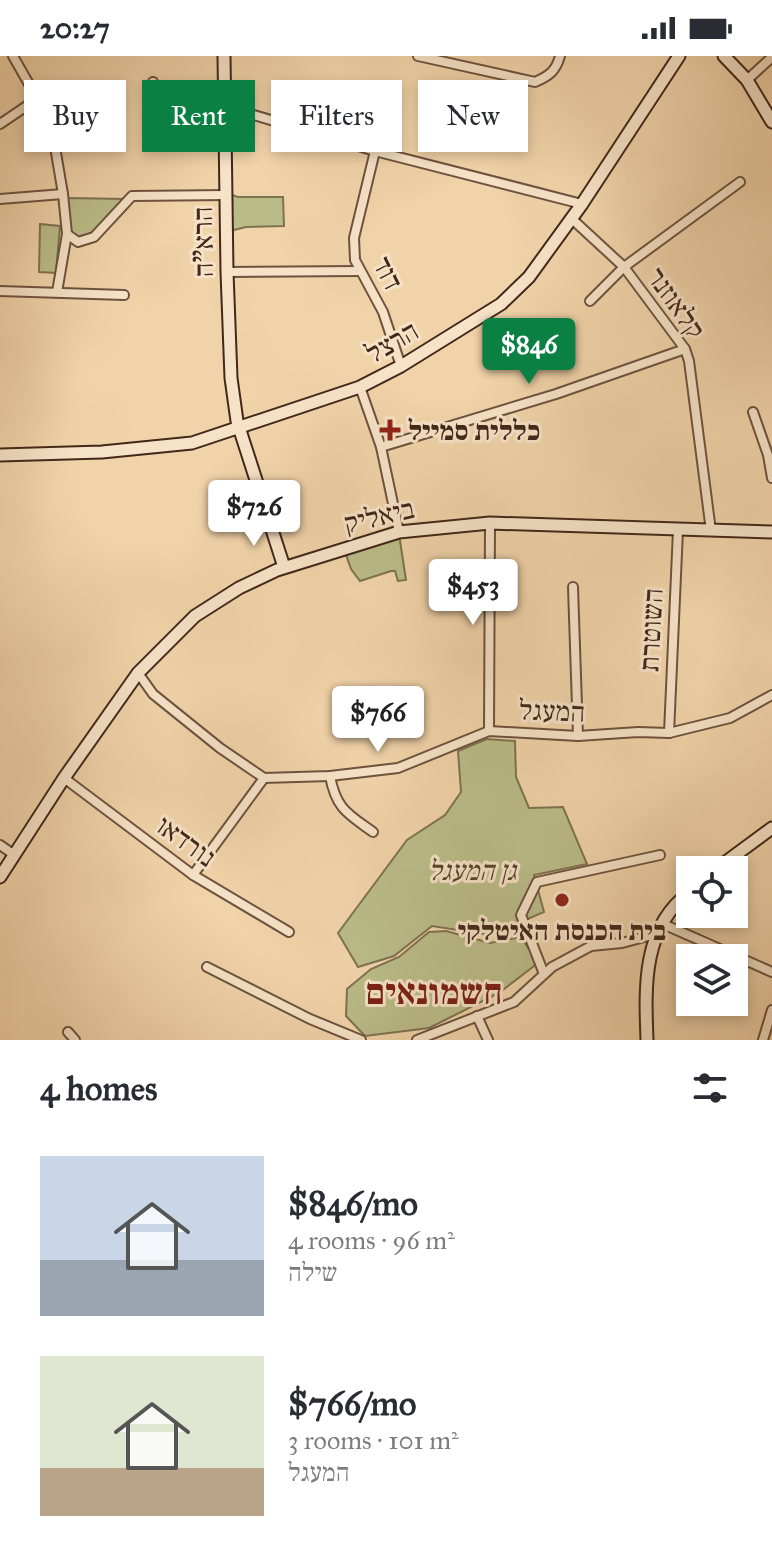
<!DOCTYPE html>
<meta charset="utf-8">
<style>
:root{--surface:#fff;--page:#f2f2f3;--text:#2b2b33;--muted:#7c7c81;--accent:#0b8043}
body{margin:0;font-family:"IM FELL Great Primer","Frank Ruhl Libre",serif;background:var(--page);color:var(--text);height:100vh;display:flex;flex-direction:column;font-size:30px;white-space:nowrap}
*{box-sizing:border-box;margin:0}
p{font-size:26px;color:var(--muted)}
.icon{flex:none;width:44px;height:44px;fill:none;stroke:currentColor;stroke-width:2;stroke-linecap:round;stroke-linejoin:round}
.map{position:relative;height:984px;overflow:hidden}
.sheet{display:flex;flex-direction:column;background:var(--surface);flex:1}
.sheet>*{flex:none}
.banner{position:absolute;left:24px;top:24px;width:724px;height:72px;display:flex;gap:16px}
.fabs{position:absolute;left:676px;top:800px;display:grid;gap:16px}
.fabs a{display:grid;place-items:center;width:72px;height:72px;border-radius:0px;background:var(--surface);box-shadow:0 4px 12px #0003;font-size:40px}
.price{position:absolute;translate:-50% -68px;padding:0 18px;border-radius:8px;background:#fff;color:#222;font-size:26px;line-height:52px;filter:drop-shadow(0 2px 4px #0008)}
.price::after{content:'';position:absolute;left:50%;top:48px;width:24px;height:18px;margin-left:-12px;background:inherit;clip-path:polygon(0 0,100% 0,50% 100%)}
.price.active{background:var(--accent);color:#fff}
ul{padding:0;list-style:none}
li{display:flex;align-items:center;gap:24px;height:200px;padding:0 40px}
li span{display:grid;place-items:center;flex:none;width:224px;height:160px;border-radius:0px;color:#555}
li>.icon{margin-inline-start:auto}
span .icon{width:96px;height:96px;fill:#fffc;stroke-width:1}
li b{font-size:34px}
h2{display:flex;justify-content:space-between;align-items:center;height:96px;padding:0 40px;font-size:34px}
.chip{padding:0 28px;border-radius:0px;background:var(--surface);box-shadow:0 4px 12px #0003;font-size:28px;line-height:72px}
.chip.active{background:var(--accent);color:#fff}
.status{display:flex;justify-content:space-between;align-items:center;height:56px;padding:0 40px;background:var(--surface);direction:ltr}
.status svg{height:22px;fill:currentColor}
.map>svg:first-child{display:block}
</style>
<div class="status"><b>20:27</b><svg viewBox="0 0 49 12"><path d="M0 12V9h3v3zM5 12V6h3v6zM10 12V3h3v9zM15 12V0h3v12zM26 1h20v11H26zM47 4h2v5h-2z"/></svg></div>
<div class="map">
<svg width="772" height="984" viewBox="0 0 772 984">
<rect width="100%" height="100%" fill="#f1d3a9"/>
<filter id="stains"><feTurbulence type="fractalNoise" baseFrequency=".0025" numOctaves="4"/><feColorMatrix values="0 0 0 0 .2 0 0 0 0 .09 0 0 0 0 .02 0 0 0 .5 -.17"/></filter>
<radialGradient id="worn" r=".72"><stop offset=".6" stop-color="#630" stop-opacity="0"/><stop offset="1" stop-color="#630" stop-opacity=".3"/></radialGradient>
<g fill="#babc88" stroke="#7e7251" stroke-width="2">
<path d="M229,138L238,141H283L284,170L246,171L230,175Z"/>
<path d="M66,142L126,143L88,180L78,182L69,175Z"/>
<path d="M40,168L60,170L56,217L39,216Z"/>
<path d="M399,478L406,524L398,525L395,515H391L360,525L351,513L344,493Z"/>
<path d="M487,683L515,685L516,721L529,752L563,751L587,808L534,819L544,856L490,879L432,870L394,900L358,911L338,877L407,784L445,759L461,736L458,695Z"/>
<path d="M446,875L490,887L521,881L538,907L499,937L429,972L365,980L346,960L347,933L371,913L399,901L429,876Z"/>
</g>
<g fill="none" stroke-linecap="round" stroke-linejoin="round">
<defs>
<g id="street">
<path d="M13,0L51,67L63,138L67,178L78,186L94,181L132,140L226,139"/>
<path d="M418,0L535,26C549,20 556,15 560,0"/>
<path d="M747,24L772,1"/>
<path d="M151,48L224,51L247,57L375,95L582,148"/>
<path d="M0,68L37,43"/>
<path d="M149,77L153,26"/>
<path d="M375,95L354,182L355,204L383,256L401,310"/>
<path d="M0,143L63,138"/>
<path d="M572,163L624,211L685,293L689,305L711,475"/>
<path d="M227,216L360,215"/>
<path d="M0,235L124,239"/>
<path d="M57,236L67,178"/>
<path d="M590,245L624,211L740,126"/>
<path d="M360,331L381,391L399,476"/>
<path d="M753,356L768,399L772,422"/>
<path d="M381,391L556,338L685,293"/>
<path d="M573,531L578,680"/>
<path d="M138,617L153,638L220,692L264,722L330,720L398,712L489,675L578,680L638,676L669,677L730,662L772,639"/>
<path d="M489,675L490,467"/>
<path d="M669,677L678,474"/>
<path d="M330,720C336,753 348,758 373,776"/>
<path d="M64,722L193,819L289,876"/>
<path d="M0,789L13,798"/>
<path d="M193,819L264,722"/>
<path d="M663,868L772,916"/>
<path d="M207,911L310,963L361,984"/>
<path d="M544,918L521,859L537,826L660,799"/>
<path d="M477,960L488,984"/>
<path d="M68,976L75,984"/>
<path d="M417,984L514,946L552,911L591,890L622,887L656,878"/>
<path d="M763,984L772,954"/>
</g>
<g id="secondary">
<path d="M224,0L227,216L231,322L237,365L284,511"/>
<path d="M724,0L747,24L772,66"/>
<path d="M0,399L102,396L192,387L360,331L401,310L501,248L529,221L582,148L679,0"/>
<path d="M715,814L772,772"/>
<path d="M0,821L64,722L138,617L195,560L239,532L277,514L399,476L490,467L772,476"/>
<path d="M647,984C645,931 642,871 690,836"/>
</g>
</defs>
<use href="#street" stroke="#6e523e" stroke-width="12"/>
<use href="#secondary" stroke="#42271a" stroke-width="15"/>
<use href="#street" stroke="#f6e2c7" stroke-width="8"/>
<use href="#secondary" stroke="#f6e2c7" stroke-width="11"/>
</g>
<g fill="#8f2418" stroke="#f6e2c7" stroke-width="3">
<path d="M386 362h8v8h8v8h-8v8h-8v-8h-8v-8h8z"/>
<circle cx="562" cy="844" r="8"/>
</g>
<g text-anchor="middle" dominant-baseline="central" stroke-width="6" stroke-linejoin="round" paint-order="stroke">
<g font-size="28" fill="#42271a" stroke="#f6e2c7">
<text transform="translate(203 186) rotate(-91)">הרא"ה</text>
<text transform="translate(388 217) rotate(63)">דוד</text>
<text transform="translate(676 247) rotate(55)">קלאוזנר</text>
<text transform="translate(392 286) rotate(-30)">הרצל</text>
<text transform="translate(379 460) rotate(-13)">ביאליק</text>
<text transform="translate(651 574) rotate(-87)">השוטרת</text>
<text transform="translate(552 655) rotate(2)">המעגל</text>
<text transform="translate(186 785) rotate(36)">נורדאו</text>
</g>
<g font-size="28" font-weight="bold" fill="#42271a" stroke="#f6e2c7" text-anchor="start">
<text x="408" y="374">כללית סמייל</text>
<text x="562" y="874" text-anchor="middle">בית הכנסת האיטלקי</text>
</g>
<g font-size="28" font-style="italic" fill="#5a4530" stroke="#f6e2c7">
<text x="472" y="814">גן המעגל</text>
</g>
<g font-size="36" font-weight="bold" fill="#7a1f14" stroke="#f6e2c7">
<text x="434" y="936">חשמונאים</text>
</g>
</g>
<rect width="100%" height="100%" filter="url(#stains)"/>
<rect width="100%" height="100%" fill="url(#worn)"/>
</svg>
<div class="fabs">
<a><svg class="icon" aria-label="locate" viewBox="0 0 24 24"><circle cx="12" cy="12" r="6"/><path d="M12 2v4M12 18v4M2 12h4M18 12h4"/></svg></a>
<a><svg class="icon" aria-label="layers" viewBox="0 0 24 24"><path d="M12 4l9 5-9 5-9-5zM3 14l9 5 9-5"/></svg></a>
</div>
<b class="price active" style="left:529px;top:330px">$846</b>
<b class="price" style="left:254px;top:492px">$726</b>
<b class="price" style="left:473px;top:571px">$453</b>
<b class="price" style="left:378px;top:698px">$766</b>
<div class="banner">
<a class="chip">Buy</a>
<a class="chip active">Rent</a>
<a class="chip">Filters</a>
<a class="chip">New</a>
</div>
</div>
<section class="sheet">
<h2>4 homes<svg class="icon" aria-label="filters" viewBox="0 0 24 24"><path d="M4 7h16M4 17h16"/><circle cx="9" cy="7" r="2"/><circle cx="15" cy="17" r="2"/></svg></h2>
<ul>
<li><span style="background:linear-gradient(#c9d6e8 65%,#9aa5b1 0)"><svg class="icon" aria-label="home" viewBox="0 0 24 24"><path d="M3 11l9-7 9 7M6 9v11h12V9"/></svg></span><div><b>$846/mo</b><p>4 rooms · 96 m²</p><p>שילה</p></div></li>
<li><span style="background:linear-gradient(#dfe7d0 70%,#b9a48a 0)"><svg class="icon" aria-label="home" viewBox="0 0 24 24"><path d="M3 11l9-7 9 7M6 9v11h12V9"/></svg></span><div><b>$766/mo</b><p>3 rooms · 101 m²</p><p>המעגל</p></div></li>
</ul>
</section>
